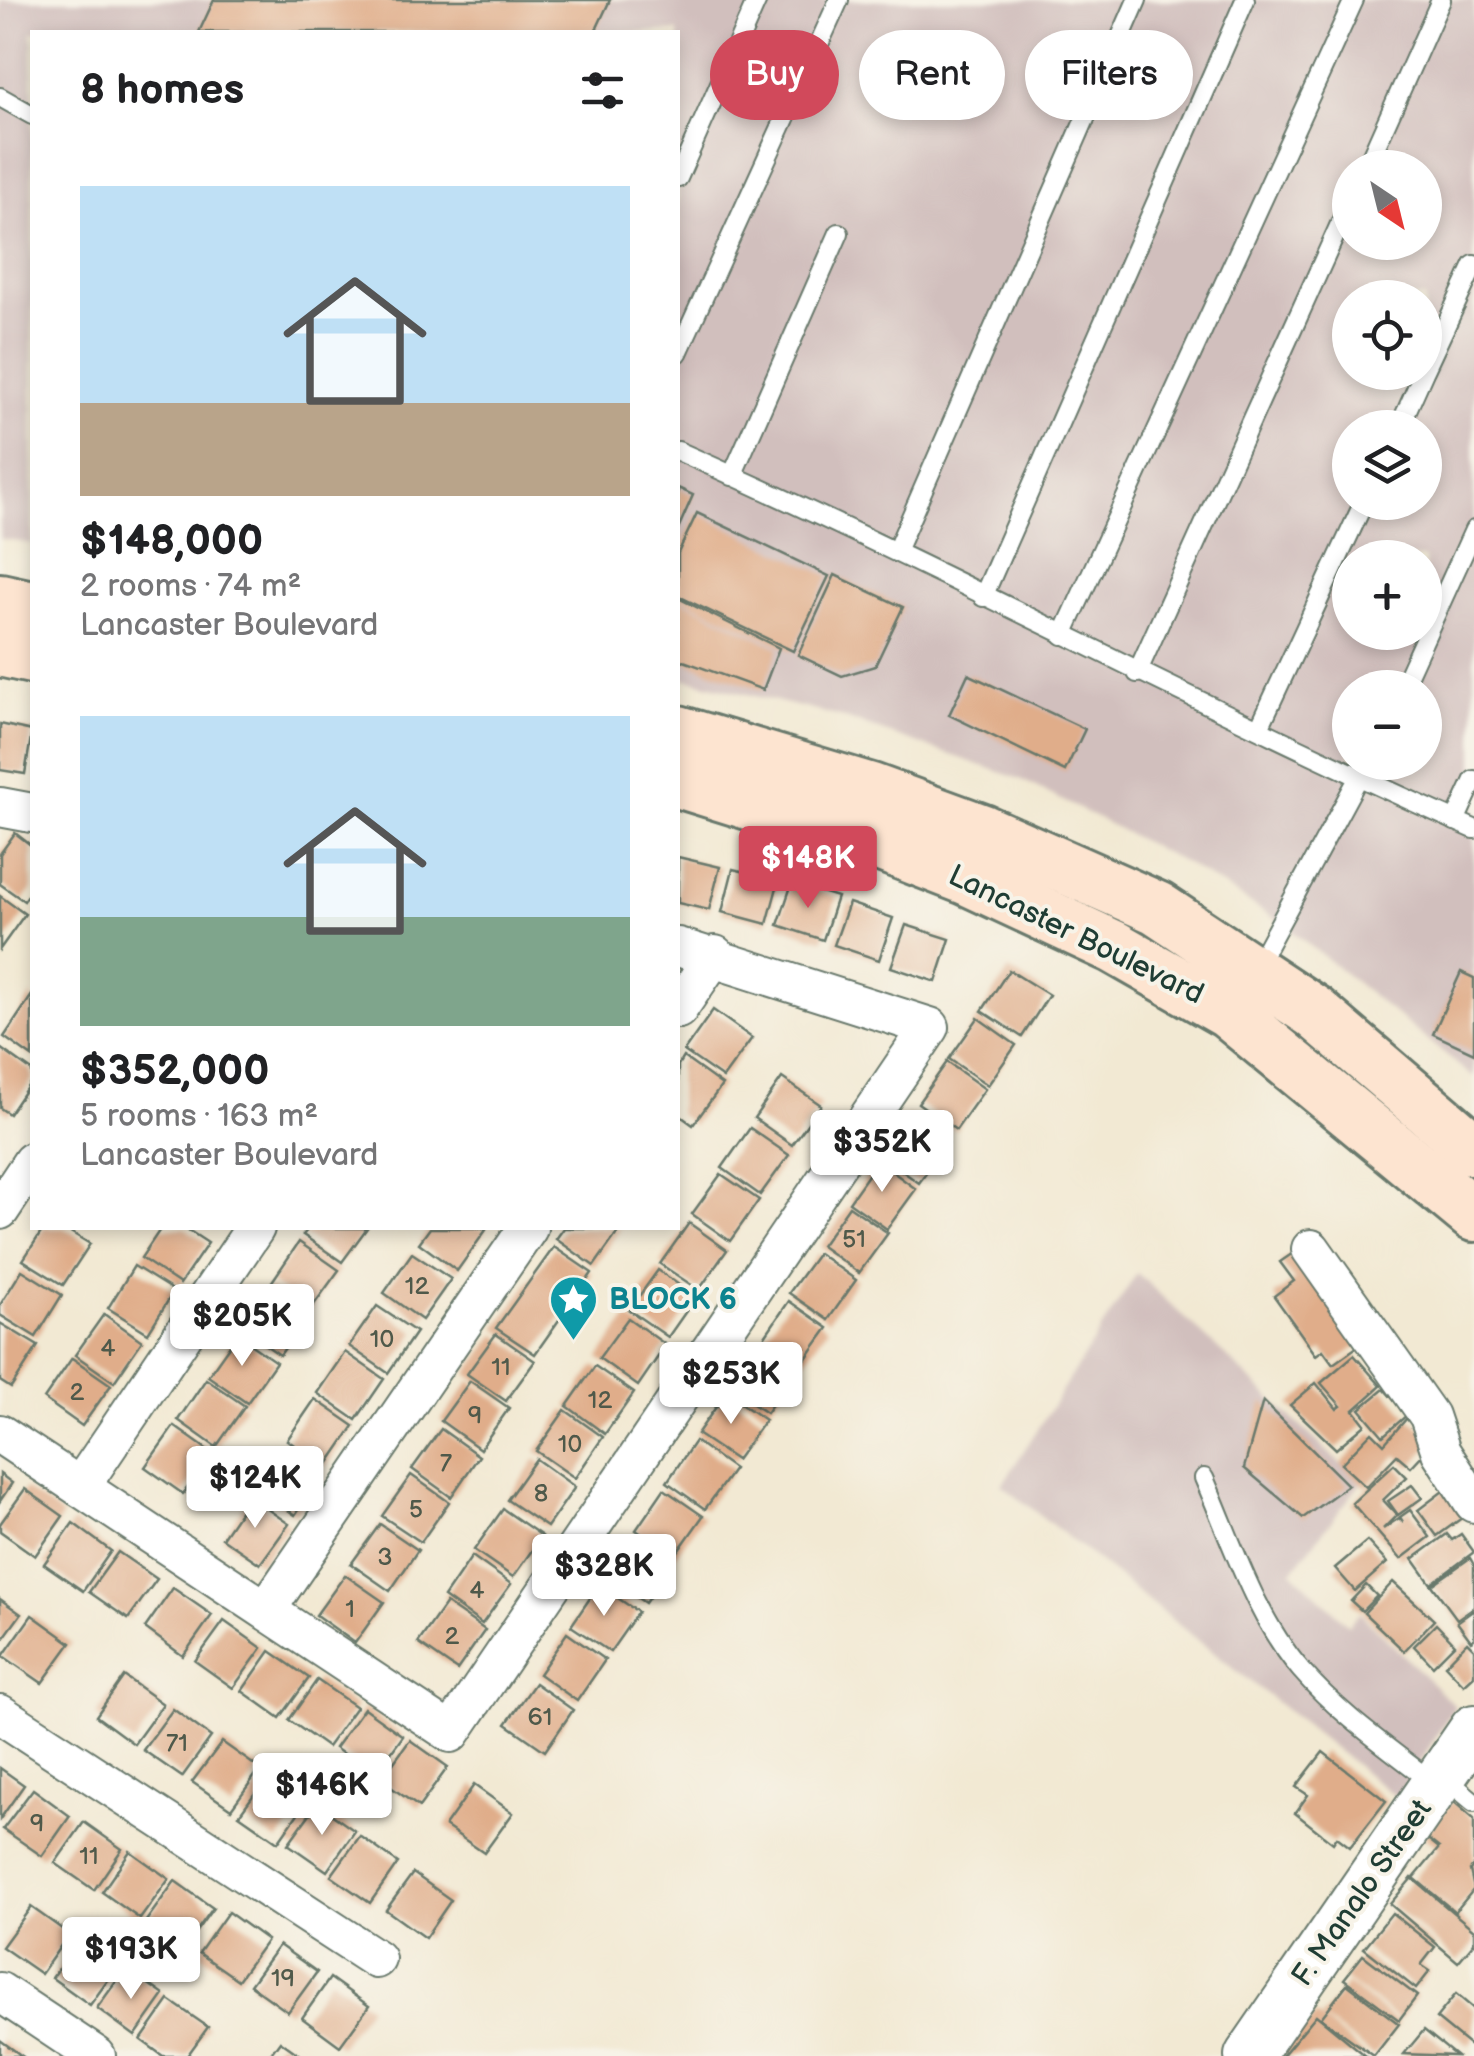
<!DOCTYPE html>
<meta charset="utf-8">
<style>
:root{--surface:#fff;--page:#f2f2f2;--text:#202124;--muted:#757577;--accent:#d1495b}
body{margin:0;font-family:"Balsamiq Sans",sans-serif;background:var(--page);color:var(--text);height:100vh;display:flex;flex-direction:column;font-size:38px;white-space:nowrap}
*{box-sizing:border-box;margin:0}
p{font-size:32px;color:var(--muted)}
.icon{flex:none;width:55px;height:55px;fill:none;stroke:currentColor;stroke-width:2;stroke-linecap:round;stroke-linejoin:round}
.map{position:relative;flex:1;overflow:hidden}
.details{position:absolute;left:30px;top:30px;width:650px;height:1200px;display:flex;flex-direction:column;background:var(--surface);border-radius:0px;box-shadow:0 5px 15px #0003}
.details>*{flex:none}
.hud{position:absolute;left:710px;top:30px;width:612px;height:90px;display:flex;gap:20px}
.needle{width:65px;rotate:145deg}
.buttons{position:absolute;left:1332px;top:150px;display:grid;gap:20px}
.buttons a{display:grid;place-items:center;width:110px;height:110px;border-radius:50%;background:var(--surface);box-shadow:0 5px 15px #0003;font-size:50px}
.price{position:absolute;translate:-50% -85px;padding:0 22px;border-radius:10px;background:#fff;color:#222;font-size:32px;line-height:65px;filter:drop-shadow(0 2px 5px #0008)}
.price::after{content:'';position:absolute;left:50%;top:60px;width:30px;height:22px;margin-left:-15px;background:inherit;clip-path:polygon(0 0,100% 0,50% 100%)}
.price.active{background:var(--accent);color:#fff}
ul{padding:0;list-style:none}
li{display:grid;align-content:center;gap:20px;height:530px;padding:0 50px}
li span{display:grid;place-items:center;height:310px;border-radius:0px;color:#555}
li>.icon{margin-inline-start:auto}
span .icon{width:180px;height:180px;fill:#fffc;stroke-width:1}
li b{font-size:42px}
h2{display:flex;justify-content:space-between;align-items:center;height:120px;padding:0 50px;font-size:42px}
.tag{padding:0 35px;border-radius:45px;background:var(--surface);box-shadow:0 5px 15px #0003;font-size:35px;line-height:90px}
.tag.active{background:var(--accent);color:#fff}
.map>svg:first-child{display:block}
</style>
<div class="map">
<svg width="1474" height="2056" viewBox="0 0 1474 2056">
<rect width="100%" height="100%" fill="#f7f3e8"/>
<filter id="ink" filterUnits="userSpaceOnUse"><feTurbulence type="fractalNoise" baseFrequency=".01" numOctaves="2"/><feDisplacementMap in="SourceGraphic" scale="20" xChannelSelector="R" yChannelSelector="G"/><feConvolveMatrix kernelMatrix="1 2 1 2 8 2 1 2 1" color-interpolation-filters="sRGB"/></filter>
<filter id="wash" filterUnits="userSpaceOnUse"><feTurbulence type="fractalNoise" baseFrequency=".0048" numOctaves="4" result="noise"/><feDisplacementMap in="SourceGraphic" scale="40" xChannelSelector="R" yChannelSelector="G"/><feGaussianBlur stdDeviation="2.25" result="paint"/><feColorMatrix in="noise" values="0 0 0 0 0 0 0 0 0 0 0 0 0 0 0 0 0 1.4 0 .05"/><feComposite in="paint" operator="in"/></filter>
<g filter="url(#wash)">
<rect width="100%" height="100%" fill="#f2e9d3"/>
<g fill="#d1bfbd" fill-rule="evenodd">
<path d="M0,0H1474V1078L1282,923L1185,863L1020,779L841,717L678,677V32H32V544L0,539ZM1350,168H1425V242H1350ZM1350,298H1425V372H1350ZM1350,428H1425V502H1350ZM1350,558H1425V632H1350ZM1350,688H1425V762H1350Z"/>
<path d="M1137,1273L1361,1483L1292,1571L1348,1625L1359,1612L1455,1706L1397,1798L1002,1485Z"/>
</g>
<g id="blocks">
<g fill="#e0ad8a">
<path d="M214,0H610L595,32H199Z"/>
<path d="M678,488L693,495L678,529Z"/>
<path d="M697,513L829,576L793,651L678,596V553Z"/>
<path d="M835,575L903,607L875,666L842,676L798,655Z"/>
<path d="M678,598L779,648L763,690L678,659Z"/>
<path d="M968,674L1085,729L1065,771L949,715Z"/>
<path d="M0,724L32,731L25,774L0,770Z"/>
<path d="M15,833L32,846V889L24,901L0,884V854Z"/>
<path d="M678,857L720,867L709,910L678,903Z"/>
<path d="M733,869L779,880L767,924L722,912Z"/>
<path d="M792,883L837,897L823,940L778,925Z"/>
<path d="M0,896L25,914L0,949Z"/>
<path d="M849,903L893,918L879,960L834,945Z"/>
<path d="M906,925L950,939L936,982L891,967Z"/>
<path d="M1009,970L1049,995L1022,1037L982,1011Z"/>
<path d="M1461,972L1474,978V1053L1433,1034Z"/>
<path d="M32,995V1057L4,1037Z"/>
<path d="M713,1010L752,1038L723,1078L684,1051Z"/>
<path d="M978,1018L1016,1045L988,1085L949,1059Z"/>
<path d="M0,1048L32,1071V1080L9,1114L0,1108Z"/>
<path d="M683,1057L722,1085L693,1125L678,1114V1065Z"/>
<path d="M947,1062L985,1089L956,1130L918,1103Z"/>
<path d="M782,1078L821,1105L792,1145L754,1118Z"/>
<path d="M909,1115L948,1143L919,1183L881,1156Z"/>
<path d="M750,1128L789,1155L760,1195L722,1168Z"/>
<path d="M878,1161L916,1189L887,1229L849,1202Z"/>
<path d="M721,1174L759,1200L730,1241L692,1214Z"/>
<path d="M849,1206L888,1233L859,1273L821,1246Z"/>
<path d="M689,1223L727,1250L699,1290L660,1264Z"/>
<path d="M44,1228H64L90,1244L63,1285L23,1260Z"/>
<path d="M161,1228H185L208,1243L180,1284L141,1258Z"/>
<path d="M309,1228H367L342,1262L303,1235Z"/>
<path d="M430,1228H482L486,1230L457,1271L419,1243Z"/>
<path d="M564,1228H621L594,1266L556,1239Z"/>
<path d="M299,1242L339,1270L310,1310L271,1283Z"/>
<path d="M554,1247L592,1273L535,1354L496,1328Z"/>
<path d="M1299,1249L1364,1342L1333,1364L1323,1350L1316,1355L1274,1296L1294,1281L1280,1262Z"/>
<path d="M412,1253L451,1279L422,1320L384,1293Z"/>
<path d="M818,1253L856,1280L828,1320L789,1293Z"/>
<path d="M134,1266L174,1291L148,1333L108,1308Z"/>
<path d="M22,1270L62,1295L36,1337L0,1315V1305Z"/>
<path d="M658,1270L696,1297L668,1337L629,1310Z"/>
<path d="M269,1288L308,1315L280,1355L241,1328Z"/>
<path d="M789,1301L828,1328L799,1368L761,1342Z"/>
<path d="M377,1306L416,1332L388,1373L349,1346Z"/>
<path d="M104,1314L142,1341L114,1382L75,1355Z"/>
<path d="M628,1318L666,1345L638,1386L599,1358Z"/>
<path d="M0,1323L38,1346L11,1388L0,1381Z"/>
<path d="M496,1334L535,1361L506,1401L467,1374Z"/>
<path d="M237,1335L276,1362L247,1403L208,1376Z"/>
<path d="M756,1346L794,1373L766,1413L727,1386Z"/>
<path d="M345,1352L384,1379L356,1420L317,1393Z"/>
<path d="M1354,1355L1381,1386L1354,1410L1365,1424L1336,1449L1290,1405L1316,1383L1337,1409L1341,1406L1321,1383Z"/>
<path d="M72,1358L111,1385L82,1426L44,1399Z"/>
<path d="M595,1366L634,1393L605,1434L567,1406Z"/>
<path d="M206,1379L245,1406L216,1447L178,1420Z"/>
<path d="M470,1381L509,1408L480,1449L441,1421Z"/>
<path d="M1384,1389L1407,1415L1383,1436L1360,1409Z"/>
<path d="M726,1393L765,1420L736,1460L697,1434Z"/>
<path d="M315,1399L354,1426L326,1467L287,1440Z"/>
<path d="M1263,1401L1348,1485L1303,1518L1244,1468Z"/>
<path d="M565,1410L603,1437L575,1478L536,1451Z"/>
<path d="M1408,1417L1435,1441L1411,1467L1397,1455L1366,1487L1341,1464L1372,1432L1384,1444Z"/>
<path d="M174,1426L212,1453L183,1494L145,1467Z"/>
<path d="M441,1429L479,1456L451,1497L412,1469Z"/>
<path d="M695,1441L734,1469L705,1509L667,1482Z"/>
<path d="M284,1447L323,1474L295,1515L256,1488Z"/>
<path d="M536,1459L575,1487L547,1527L507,1500Z"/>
<path d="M1394,1464L1407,1477L1383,1500L1397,1515L1383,1529L1399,1518L1403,1522L1400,1517L1410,1510L1430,1537L1401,1559L1352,1503Z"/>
<path d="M0,1474L12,1483L0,1501Z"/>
<path d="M411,1475L449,1502L421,1542L382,1516Z"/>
<path d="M1412,1485L1422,1498L1398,1515L1388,1501Z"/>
<path d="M1447,1488L1466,1515L1437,1536L1418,1510Z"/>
<path d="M25,1489L63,1516L35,1556L0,1531V1524Z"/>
<path d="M664,1489L703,1516L674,1557L636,1530Z"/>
<path d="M250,1497L289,1524L260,1564L222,1538Z"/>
<path d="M503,1509L542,1536L513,1577L474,1550Z"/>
<path d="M73,1523L111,1551L83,1591L44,1564Z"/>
<path d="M380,1524L418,1550L390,1591L351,1564Z"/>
<path d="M1447,1534L1452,1540L1461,1534L1474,1552L1431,1584L1413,1559Z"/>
<path d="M635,1535L674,1562L645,1603L606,1576Z"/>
<path d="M1367,1541L1387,1563L1355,1591L1335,1568Z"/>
<path d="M118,1552L157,1579L128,1619L89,1592Z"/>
<path d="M472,1556L511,1584L482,1624L444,1597Z"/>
<path d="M1470,1558L1474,1565V1607L1457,1619L1432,1585Z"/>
<path d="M345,1575L384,1602L355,1643L316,1615Z"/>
<path d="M1393,1582L1434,1620L1404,1651L1364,1613Z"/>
<path d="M599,1585L638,1612L610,1652L571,1626Z"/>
<path d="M1366,1585L1377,1596L1362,1611L1351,1601Z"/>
<path d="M173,1588L212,1615L183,1656L145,1628Z"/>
<path d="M0,1599L21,1614L0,1643Z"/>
<path d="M446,1603L485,1630L457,1670L418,1643Z"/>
<path d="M1474,1610V1639L1471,1641L1457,1622Z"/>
<path d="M32,1615L71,1643L42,1683L3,1656Z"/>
<path d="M224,1621L262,1648L233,1688L195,1661Z"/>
<path d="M1436,1624L1455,1644L1433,1666L1414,1646Z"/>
<path d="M567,1633L605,1660L577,1701L539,1674Z"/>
<path d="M1467,1642L1474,1649V1676L1464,1685L1445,1665Z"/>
<path d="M270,1651L309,1678L280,1718L242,1691Z"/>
<path d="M124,1676L163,1704L134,1744L96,1716Z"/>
<path d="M317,1680L356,1707L327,1747L289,1720Z"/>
<path d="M535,1683L573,1710L545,1751L506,1724Z"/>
<path d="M364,1708L403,1736L374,1776L335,1748Z"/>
<path d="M173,1709L211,1737L182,1777L143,1750Z"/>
<path d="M410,1740L448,1767L419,1807L381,1780Z"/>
<path d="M222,1742L260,1769L231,1809L192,1782Z"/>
<path d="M1323,1752L1386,1801L1350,1847L1337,1837L1333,1843L1295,1813L1308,1795L1296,1787Z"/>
<path d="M0,1768L24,1785L0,1819Z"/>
<path d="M268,1775L306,1802L278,1842L239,1815Z"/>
<path d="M474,1785L513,1813L484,1853L445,1826Z"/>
<path d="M33,1789L70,1816L42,1856L3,1829Z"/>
<path d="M1453,1801L1474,1819V1865L1470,1870L1474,1889L1455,1912L1414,1878L1439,1848L1424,1836Z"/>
<path d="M317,1804L355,1831L327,1871L288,1844Z"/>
<path d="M84,1822L122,1849L94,1890L55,1863Z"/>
<path d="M360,1836L398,1863L370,1903L331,1876Z"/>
<path d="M130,1851L169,1879L140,1919L102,1892Z"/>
<path d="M413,1873L451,1900L425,1938L386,1910Z"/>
<path d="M1412,1878L1474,1930V1943L1458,1962L1390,1904Z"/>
<path d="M175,1881L213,1908L184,1948L146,1921Z"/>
<path d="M31,1907L69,1934L41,1974L2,1947Z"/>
<path d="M228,1912L267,1940L238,1980L199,1953Z"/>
<path d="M1392,1913L1435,1947L1421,1965L1430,1971L1416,1989L1364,1948Z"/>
<path d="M81,1938L119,1965L90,2005L52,1978Z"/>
<path d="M279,1945L317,1972L288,2012L250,1985Z"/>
<path d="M1363,1955L1417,1996L1399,2020L1344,1979Z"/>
<path d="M126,1968L164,1995L135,2036L97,2008Z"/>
<path d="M330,1978L369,2006L340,2046L302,2018Z"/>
<path d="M1347,1984L1399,2024L1374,2056L1321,2018Z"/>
<path d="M1456,1994L1474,2009V2039L1469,2045L1436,2018Z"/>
<path d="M169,2000L208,2027L187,2056H163L141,2040Z"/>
<path d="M1316,2015L1321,2019L1366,2056H1282Z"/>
<path d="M1424,2030L1456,2056L1404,2054Z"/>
<path d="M0,2040L22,2056H0Z"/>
<path d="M280,2041L301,2056H269Z"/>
</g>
</g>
</g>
<g filter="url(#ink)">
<use href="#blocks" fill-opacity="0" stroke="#69796c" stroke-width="2.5"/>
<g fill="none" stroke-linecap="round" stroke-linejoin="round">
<defs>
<g id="service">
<path d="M0,97L32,115"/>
<path d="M1366,168L1441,0"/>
<path d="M678,178L757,0"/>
<path d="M678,353L839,0"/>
<path d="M1425,370L1474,265"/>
<path d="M1399,428L1424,372"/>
<path d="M678,451C947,570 1205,710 1474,829"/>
<path d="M732,476L839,233"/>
<path d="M897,549L1137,0"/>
<path d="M983,597L1245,0"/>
<path d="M1063,635L1354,0"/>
<path d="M1137,673L1350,202"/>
<path d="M1402,688L1474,530"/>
<path d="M1260,726L1364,502"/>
<path d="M1455,821L1474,780"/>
<path d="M1255,969L1367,762"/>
<path d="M1204,1478C1232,1542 1255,1617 1301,1670C1340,1715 1390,1749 1436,1785"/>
<path d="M1444,1777L1474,1802"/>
</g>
<g id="minor">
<path d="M0,807L32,813"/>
<path d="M678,1009L715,955"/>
<path d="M0,1210L32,1162"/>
<path d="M1311,1249L1429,1416L1441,1452L1474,1503"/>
<path d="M0,1434L451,1733L930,1027L678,947"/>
<path d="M80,1487L255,1228"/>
<path d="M266,1610L528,1228"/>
<path d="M0,1714L376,1959"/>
<path d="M0,1992L96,2056"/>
</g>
<path id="tertiary" d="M1249,2056L1474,1729"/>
<g id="secondary">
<path d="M0,600L32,607"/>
<path d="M0,650L32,657"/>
<path d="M678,732L871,790L983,831L1157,908L1314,1012L1474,1149"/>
<path d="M678,781L871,841L966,878L1114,947L1228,1012L1474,1215"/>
</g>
</defs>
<use href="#service" stroke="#69796c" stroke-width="22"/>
<use href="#minor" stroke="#69796c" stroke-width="42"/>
<use href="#tertiary" stroke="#69796c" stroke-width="52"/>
<use href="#secondary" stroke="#69796c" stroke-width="58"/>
<use href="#service" stroke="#fff" stroke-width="18"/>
<use href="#minor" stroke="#fff" stroke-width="38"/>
<use href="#tertiary" stroke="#fff" stroke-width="48"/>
<use href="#secondary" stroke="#fde4d0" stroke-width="52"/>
</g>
</g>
<defs>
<symbol id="sight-pin" viewBox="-11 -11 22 30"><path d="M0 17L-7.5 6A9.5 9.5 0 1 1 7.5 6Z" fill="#0f9aa8" stroke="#f7f3e8"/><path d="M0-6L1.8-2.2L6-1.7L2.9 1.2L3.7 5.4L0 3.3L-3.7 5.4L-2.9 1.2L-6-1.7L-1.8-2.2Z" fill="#fff"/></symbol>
</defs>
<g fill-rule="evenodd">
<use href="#sight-pin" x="546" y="1272" width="55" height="75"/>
</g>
<g text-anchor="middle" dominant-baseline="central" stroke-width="8" stroke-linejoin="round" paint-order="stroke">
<g font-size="25" fill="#4f594a">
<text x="854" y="1239">51</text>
<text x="417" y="1286">12</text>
<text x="382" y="1339">10</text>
<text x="108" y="1348">4</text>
<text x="501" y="1367">11</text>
<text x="77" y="1392">2</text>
<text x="600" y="1400">12</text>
<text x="475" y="1415">9</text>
<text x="570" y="1444">10</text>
<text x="446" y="1463">7</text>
<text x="541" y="1493">8</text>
<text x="416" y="1509">5</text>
<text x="385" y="1557">3</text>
<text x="477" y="1590">4</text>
<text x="350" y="1609">1</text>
<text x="452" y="1636">2</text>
<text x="540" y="1717">61</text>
<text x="177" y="1743">71</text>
<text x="37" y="1823">9</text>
<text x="89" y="1856">11</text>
<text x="283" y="1978">19</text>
</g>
<g font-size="30" fill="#1f3d34" stroke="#f7f3e8">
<text transform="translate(1076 935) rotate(26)">Lancaster Boulevard</text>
<text transform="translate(1362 1893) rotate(-55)">F. Manalo Street</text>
</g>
<g font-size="30" font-weight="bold" fill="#0d838f" stroke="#f7f3e8" text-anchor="start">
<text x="609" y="1300">BLOCK 6</text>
</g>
</g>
</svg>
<div class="buttons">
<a><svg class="needle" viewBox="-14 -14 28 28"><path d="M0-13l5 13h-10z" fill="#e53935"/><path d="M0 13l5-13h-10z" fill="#757577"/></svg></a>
<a><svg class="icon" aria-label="locate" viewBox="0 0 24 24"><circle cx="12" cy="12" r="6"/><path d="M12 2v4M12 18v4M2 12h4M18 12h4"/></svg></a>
<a><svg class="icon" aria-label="layers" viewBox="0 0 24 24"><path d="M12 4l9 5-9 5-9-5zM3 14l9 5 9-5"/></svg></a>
<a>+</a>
<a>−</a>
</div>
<b class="price active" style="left:808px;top:911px">$148K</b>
<b class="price" style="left:882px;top:1195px">$352K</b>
<b class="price" style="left:242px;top:1369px">$205K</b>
<b class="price" style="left:731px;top:1427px">$253K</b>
<b class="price" style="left:255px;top:1531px">$124K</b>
<b class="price" style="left:604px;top:1619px">$328K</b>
<b class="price" style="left:322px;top:1838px">$146K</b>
<b class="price" style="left:131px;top:2002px">$193K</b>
<div class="hud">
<a class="tag active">Buy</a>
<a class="tag">Rent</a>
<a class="tag">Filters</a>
</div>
<section class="details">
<h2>8 homes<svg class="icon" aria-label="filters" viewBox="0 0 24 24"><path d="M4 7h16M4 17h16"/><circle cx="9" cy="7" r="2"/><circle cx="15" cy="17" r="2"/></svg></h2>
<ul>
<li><span style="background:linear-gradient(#bfe0f5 70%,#b9a48a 0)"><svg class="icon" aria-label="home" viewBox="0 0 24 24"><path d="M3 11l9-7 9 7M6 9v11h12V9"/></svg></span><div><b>$148,000</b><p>2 rooms · 74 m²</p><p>Lancaster Boulevard</p></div></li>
<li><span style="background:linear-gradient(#bfe0f5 65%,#7fa58c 0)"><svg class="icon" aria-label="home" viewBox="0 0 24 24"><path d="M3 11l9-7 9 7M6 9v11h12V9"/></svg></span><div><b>$352,000</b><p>5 rooms · 163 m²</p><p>Lancaster Boulevard</p></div></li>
</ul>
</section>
</div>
